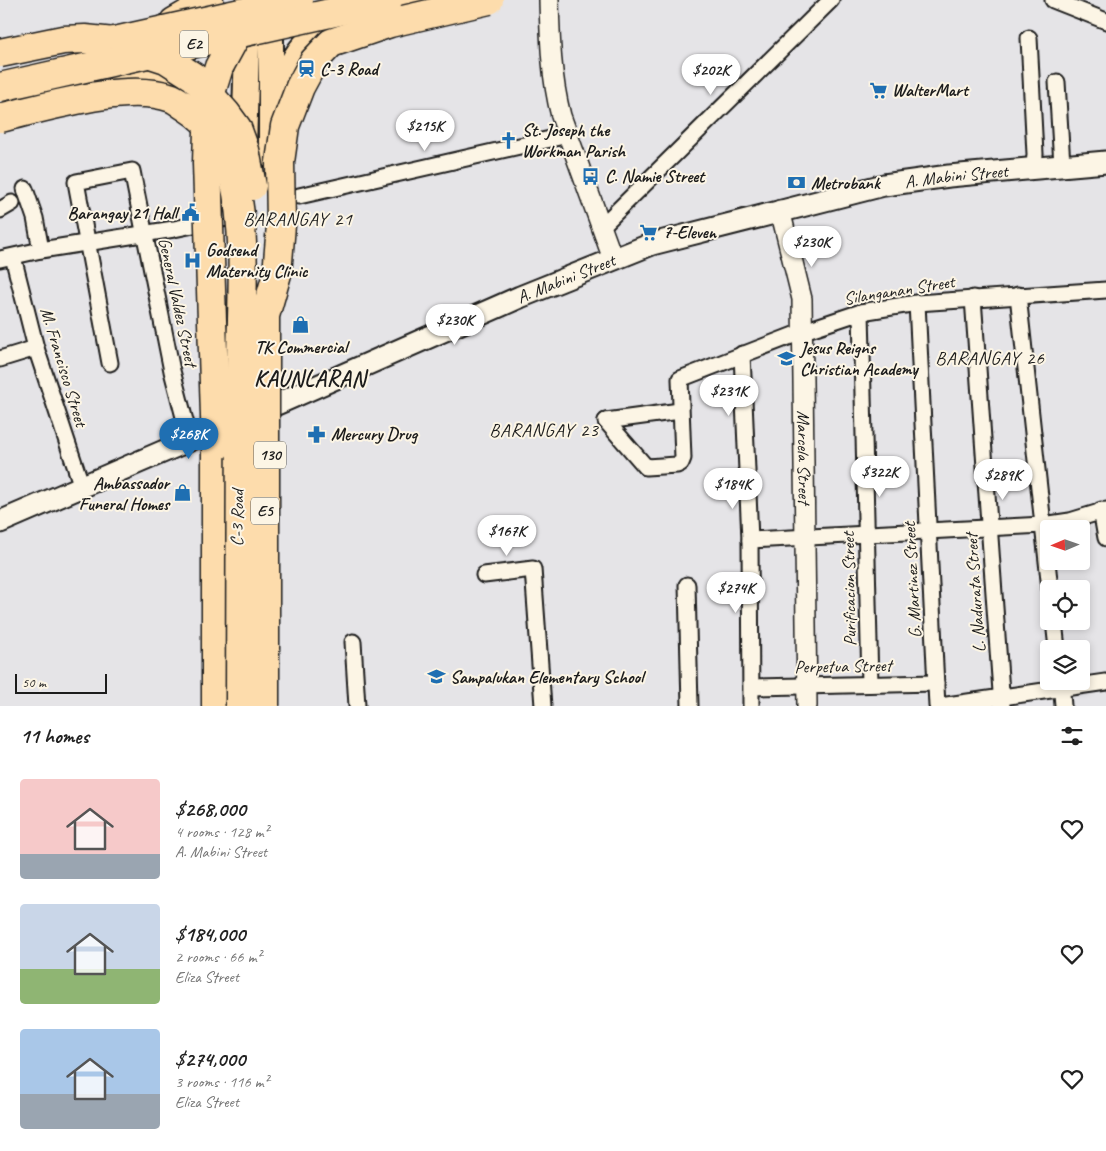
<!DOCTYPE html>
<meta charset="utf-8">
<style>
:root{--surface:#fff;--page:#f2f2f2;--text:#222;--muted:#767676;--accent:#1f6fb2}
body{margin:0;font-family:Caveat,sans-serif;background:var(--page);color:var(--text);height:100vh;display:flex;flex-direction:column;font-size:19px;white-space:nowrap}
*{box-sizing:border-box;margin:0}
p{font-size:16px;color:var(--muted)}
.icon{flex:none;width:28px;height:28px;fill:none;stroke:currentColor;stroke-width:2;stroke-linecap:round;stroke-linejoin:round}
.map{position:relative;height:706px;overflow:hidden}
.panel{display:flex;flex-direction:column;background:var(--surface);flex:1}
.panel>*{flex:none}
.needle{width:32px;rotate:268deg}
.fabs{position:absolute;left:1040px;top:520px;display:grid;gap:10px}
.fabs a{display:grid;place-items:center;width:50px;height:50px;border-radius:5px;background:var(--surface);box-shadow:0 2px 8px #0003;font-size:25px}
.scale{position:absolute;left:15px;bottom:12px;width:92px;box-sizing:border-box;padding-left:5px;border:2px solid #1c1c1c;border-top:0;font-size:14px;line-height:18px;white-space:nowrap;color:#1c1c1c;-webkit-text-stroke:4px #fcf5e5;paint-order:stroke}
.price{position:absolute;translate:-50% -42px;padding:0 11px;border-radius:18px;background:#fff;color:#222;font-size:16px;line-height:32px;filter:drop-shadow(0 1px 2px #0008)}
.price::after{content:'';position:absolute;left:50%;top:30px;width:15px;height:11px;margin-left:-8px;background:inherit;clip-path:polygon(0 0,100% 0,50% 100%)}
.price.selected{background:var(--accent);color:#fff}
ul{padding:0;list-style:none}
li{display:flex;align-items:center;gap:15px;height:125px;padding:0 20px}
li span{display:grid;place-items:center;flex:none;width:140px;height:100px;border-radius:5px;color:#555}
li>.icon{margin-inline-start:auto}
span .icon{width:60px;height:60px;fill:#fffc;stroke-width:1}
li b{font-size:21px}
h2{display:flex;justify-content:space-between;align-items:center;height:60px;padding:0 20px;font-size:21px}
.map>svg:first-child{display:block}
</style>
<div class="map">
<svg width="1106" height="706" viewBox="0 0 1106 706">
<rect width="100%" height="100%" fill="#e5e4e7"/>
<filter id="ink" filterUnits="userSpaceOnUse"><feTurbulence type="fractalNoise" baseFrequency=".02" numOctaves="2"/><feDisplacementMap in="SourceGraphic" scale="10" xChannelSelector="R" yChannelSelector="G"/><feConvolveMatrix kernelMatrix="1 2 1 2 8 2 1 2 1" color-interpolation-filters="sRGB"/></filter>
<g filter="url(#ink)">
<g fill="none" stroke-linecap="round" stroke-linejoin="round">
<defs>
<g id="minor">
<path d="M1053,0L1106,21"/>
<path d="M1029,38L1035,154L1034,168"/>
<path d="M1057,82L1062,165"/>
<path d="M25,189L35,218L41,250"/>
<path d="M299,196L568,135"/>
<path d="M0,210L12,203"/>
<path d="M602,226L831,0"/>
<path d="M13,257L36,348L82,487"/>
<path d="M0,259L41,250L174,229L242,215"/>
<path d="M1018,295L1050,589"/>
<path d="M973,298L1002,706"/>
<path d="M917,303L937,706"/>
<path d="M861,312L870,684"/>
<path d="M742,354L750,540L751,706"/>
<path d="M0,359L36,348"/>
<path d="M110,363L76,182L132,171L172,371L190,440"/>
<path d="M606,421L646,467L677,465L681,463L683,458L680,379L804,331L861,312L917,303L1106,290"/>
<path d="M606,421L680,411"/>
<path d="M1101,510L1106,538"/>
<path d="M750,540L1043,525L1070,521L1106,510"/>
<path d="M484,575L533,569L543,706"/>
<path d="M687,585L690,706"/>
<path d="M1054,621L1057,649"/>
<path d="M353,642L357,706"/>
<path d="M1061,681L1063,706"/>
<path d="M752,687L936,683"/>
<path d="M940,706L1106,682"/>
</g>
<g id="tertiary">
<path d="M549,0C550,39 551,77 561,116L613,259"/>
<path id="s1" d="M780,210L802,299L807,706"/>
</g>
<g id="secondary">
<path id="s2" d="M0,522L190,440L238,421L520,297L652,244L884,185L949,176L1106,162"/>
</g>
<g id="primary">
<path d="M369,12L422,0"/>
<path d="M281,98C291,51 305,39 347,17"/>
<path d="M244,148L248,14"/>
<path d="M271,156V9"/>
</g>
<g id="motorway">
<path d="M174,22L205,4L209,0"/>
<path d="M119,69C156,74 182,79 209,107"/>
<path d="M216,447V706"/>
</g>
</defs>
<use href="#minor" stroke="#1c1c1c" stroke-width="19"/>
<use href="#tertiary" stroke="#1c1c1c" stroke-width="22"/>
<use href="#secondary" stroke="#1c1c1c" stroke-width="25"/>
<use href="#primary" stroke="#1c1c1c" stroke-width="28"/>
<use href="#motorway" stroke="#1c1c1c" stroke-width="31"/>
<use href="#minor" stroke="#fcf5e5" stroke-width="15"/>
<use href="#tertiary" stroke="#fcf5e5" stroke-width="19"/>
<use href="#secondary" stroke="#fcf5e5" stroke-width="21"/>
<use href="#primary" stroke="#fddcac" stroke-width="24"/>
<use href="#motorway" stroke="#fddcac" stroke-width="28"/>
<defs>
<g id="motorway-bridge">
<path d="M115,41L299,0"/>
<path d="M0,53L63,40L85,39L114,42L166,59L194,77L226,113L237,128L245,150L252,186"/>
<path d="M0,87L388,0"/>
<path d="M0,118C47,107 126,82 172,98C177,100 181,104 186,107C213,124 227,147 234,178C248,240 241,310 241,373C241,484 240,595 240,706"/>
<path d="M216,447L207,163L209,99L219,67L238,32L264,4L270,0"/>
<path d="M265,706V316L277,274L281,225L280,162L285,126L300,87L314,61L331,43L390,23L489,0"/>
</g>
</defs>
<use href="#motorway-bridge" stroke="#1c1c1c" stroke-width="31" stroke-linecap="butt"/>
<use href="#motorway-bridge" stroke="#fddcac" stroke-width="28"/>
</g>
</g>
<defs>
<symbol id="station-bare" viewBox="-9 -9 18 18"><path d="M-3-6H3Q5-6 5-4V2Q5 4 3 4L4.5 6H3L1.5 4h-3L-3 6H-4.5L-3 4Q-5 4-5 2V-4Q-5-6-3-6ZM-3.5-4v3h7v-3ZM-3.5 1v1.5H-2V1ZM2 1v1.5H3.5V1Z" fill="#1f6fb2" stroke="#fcf5e5" stroke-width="2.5" paint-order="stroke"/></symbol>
<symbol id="supermarket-bare" viewBox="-9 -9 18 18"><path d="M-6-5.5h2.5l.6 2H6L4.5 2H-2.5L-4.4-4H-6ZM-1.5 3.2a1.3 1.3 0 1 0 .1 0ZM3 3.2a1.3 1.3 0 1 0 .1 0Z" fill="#1f6fb2" stroke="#fcf5e5" stroke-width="2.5" paint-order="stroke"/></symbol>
<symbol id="church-bare" viewBox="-9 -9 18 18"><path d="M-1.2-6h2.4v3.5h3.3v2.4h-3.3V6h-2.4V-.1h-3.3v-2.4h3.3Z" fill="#1f6fb2" stroke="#fcf5e5" stroke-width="2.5" paint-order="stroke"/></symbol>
<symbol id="bus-bare" viewBox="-9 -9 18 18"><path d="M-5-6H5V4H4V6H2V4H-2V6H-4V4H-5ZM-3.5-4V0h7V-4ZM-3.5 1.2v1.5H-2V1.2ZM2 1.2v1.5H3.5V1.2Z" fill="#1f6fb2" stroke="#fcf5e5" stroke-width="2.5" paint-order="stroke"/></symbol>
<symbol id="bank-bare" viewBox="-9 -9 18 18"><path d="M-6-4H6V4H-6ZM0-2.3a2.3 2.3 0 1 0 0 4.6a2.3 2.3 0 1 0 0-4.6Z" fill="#1f6fb2" stroke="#fcf5e5" stroke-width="2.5" paint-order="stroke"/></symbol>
<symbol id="civic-bare" viewBox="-9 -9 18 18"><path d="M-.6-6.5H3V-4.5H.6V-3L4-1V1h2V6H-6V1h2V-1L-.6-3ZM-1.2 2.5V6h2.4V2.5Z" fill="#1f6fb2" stroke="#fcf5e5" stroke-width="2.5" paint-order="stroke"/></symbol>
<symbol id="hospital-bare" viewBox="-9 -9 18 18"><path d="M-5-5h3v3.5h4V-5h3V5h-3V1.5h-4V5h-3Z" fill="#1f6fb2" stroke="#fcf5e5" stroke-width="2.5" paint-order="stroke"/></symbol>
<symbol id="shop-bare" viewBox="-9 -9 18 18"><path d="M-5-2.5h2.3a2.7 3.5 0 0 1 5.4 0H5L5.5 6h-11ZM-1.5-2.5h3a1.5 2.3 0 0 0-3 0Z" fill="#1f6fb2" stroke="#fcf5e5" stroke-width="2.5" paint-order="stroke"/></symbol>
<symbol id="school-bare" viewBox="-9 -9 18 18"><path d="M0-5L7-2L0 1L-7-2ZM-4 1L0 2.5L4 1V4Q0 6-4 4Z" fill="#1f6fb2" stroke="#fcf5e5" stroke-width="2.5" paint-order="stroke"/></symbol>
<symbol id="pharmacy-bare" viewBox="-9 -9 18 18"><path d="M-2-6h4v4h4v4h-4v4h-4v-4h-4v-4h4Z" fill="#1f6fb2" stroke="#fcf5e5" stroke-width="2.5" paint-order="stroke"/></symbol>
</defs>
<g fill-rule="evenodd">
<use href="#station-bare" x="294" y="56" width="25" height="25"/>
<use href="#supermarket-bare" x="866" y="78" width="25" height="25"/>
<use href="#church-bare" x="496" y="128" width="25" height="25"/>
<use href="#bus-bare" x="578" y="164" width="25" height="25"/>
<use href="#bank-bare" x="784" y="170" width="25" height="25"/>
<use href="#civic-bare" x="178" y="200" width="25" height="25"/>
<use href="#supermarket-bare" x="636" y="220" width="25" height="25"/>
<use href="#hospital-bare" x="180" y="248" width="25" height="25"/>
<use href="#shop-bare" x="288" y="312" width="25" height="25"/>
<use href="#school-bare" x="774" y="346" width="25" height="25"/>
<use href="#pharmacy-bare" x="304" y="422" width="25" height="25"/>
<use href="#shop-bare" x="170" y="480" width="25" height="25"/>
<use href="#school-bare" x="424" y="664" width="25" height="25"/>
</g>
<g text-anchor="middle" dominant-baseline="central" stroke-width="4" stroke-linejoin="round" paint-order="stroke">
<g fill="#fcf5e5" stroke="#5f5d58" stroke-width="1">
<rect x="180" y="30.5" width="28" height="27" rx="4"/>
<rect x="254" y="441.5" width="32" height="27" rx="4"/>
<rect x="251" y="497.5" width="28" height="27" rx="4"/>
</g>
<g font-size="16" font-weight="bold" fill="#1c1c1c">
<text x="194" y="44">E2</text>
<text x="270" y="455">130</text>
<text x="265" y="511">E5</text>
</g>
<g font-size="18" font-weight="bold" fill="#1c1c1c" stroke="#fcf5e5" text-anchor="start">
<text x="320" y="69">C-3 Road</text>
<text x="892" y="90">WalterMart</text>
<text x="522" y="130">St. Joseph the<tspan x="522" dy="21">Workman Parish</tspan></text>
<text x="605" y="176">C. Namie Street</text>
<text x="811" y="183">Metrobank</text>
<text x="177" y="213" text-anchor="end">Barangay 21 Hall</text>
<text x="663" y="232">7-Eleven</text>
<text x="206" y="250">Godsend<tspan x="206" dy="21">Maternity Clinic</tspan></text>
<text x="301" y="347" text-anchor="middle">TK Commercial</text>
<text x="800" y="348">Jesus Reigns<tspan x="800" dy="21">Christian Academy</tspan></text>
<text x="331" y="434">Mercury Drug</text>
<text x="169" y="483" text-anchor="end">Ambassador<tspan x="169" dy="21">Funeral Homes</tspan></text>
<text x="450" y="677">Sampalukan Elementary School</text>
</g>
<g font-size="18" fill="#1c1c1c" stroke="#fcf5e5">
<text stroke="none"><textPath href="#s2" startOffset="1021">A. Mabini Street</textPath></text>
<text stroke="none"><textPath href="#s2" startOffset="616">A. Mabini Street</textPath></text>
<text transform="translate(899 290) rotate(-9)">Silanganan Street</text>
<text transform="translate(178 302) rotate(78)">General Valdez Street</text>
<text transform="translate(64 367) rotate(73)">M. Francisco Street</text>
<text stroke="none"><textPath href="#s1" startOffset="250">Marcela Street</textPath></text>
<text transform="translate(237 518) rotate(-89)">C-3 Road</text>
<text transform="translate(912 580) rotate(-93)">G. Martinez Street</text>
<text transform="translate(849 589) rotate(-91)">Purificacion Street</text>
<text transform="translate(975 593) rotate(-94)">L. Nadurata Street</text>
<text transform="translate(843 666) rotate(-1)">Perpetua Street</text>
</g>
<g font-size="19" letter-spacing="1" fill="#1c1c1c" stroke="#fcf5e5">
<text x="298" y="219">BARANGAY 21</text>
<text x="990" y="358">BARANGAY 26</text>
<text x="544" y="430">BARANGAY 23</text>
</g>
<g font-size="22" font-weight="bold" letter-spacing="1" fill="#1c1c1c" stroke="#fcf5e5">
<text x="310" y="379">KAUNLARAN</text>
</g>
</g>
</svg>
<div class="fabs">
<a><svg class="needle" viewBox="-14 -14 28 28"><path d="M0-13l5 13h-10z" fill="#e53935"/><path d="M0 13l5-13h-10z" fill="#767676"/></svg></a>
<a><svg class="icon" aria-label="locate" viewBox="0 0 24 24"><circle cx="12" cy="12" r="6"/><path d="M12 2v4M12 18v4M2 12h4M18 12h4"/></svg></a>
<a><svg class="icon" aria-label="layers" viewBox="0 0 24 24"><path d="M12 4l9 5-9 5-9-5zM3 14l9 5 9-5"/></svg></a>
</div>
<div class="scale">50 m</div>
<b class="price" style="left:711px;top:96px">$202K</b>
<b class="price" style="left:425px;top:152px">$215K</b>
<b class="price" style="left:812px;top:268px">$230K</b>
<b class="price" style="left:455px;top:346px">$230K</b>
<b class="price" style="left:729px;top:417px">$231K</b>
<b class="price selected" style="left:189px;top:460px">$268K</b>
<b class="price" style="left:880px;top:498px">$322K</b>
<b class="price" style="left:1003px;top:501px">$289K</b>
<b class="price" style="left:733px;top:510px">$184K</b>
<b class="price" style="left:507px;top:557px">$167K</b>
<b class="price" style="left:736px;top:614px">$274K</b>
</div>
<section class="panel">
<h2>11 homes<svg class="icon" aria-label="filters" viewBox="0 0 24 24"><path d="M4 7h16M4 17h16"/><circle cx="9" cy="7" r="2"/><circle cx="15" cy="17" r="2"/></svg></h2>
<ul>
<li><span style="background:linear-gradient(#f6c9c9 75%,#9aa5b1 0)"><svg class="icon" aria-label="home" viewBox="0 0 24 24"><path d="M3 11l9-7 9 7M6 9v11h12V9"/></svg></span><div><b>$268,000</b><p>4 rooms · 128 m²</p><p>A. Mabini Street</p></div><svg class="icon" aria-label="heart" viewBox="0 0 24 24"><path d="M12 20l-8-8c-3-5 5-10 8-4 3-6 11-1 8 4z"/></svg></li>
<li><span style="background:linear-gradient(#c9d6e8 65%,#8fb573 0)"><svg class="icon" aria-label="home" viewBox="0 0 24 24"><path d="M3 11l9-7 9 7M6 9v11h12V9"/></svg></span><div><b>$184,000</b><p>2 rooms · 66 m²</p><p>Eliza Street</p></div><svg class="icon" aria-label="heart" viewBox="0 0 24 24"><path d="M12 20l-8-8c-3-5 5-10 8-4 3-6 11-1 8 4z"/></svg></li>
<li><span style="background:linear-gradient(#a9c7e8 65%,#9aa5b1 0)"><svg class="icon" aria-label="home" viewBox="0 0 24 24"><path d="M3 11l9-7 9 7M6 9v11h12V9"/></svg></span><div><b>$274,000</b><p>3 rooms · 116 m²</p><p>Eliza Street</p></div><svg class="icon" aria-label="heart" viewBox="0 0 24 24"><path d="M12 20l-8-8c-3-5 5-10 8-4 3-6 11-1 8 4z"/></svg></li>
</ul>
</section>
